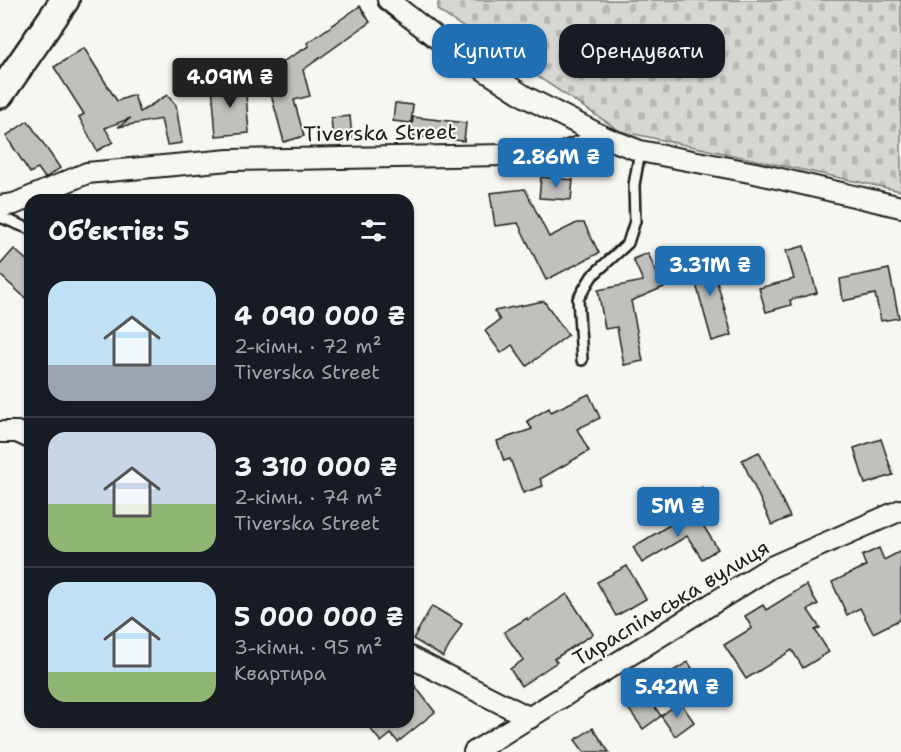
<!DOCTYPE html>
<html lang="uk">
<meta charset="utf-8">
<style>
:root{--surface:#171b24;--page:#242831;--text:#f1f3f6;--muted:#9ea1a6;--line:#363941;--accent:#1f6fb2}
body{margin:0;font-family:"Shantell Sans",sans-serif;background:var(--page);color:var(--text);height:100vh;display:flex;flex-direction:column;font-size:22px;white-space:nowrap}
*{box-sizing:border-box;margin:0}
p{font-size:20px;color:var(--muted)}
.icon{flex:none;width:33px;height:33px;fill:none;stroke:currentColor;stroke-width:2;stroke-linecap:round;stroke-linejoin:round}
.map{position:relative;flex:1;overflow:hidden}
.panel{position:absolute;left:24px;top:194px;width:390px;height:534px;display:flex;flex-direction:column;background:var(--surface);border-radius:18px;box-shadow:0 2px 4px #0004}
.panel>*{flex:none}
.guide{position:absolute;left:432px;top:24px;width:378px;height:54px;display:flex;gap:12px}
.price{position:absolute;translate:-50% -51px;padding:0 14px;border-radius:6px;background:var(--accent);color:#fff;font-size:20px;line-height:39px;filter:drop-shadow(0 2px 3px #0008)}
.price::after{content:'';position:absolute;left:50%;top:36px;width:18px;height:14px;margin-left:-9px;background:inherit;clip-path:polygon(0 0,100% 0,50% 100%)}
.price.on{background:#222;color:#fff}
ul{padding:0;list-style:none}
li{display:flex;align-items:center;gap:18px;height:150px;padding:0 24px}
li+li{border-top:2px solid var(--line)}
li span{display:grid;place-items:center;flex:none;width:168px;height:120px;border-radius:18px;color:#555}
li>.icon{margin-inline-start:auto}
span .icon{width:72px;height:72px;fill:#fffc;stroke-width:1}
li b{font-size:26px}
h2{display:flex;justify-content:space-between;align-items:center;height:72px;padding:0 24px;font-size:26px}
.pill{padding:0 21px;border-radius:18px;background:var(--surface);box-shadow:0 2px 4px #0004;font-size:21px;line-height:54px}
.pill.on{background:var(--accent);color:#fff}
.map>svg:first-child{display:block}
</style>
<div class="map">
<svg width="901" height="752" viewBox="0 0 901 752">
<defs>
<pattern id="cemetery-stones" width="16" height="16" patternUnits="userSpaceOnUse" patternTransform="scale(1.5)"><rect width="16" height="16" fill="#d6d6d2"/><path d="M2 7V4a2 2 0 0 1 4 0v3zM10 15v-3a2 2 0 0 1 4 0v3z" fill="#b7b7b4"/></pattern>
</defs>
<rect width="100%" height="100%" fill="#f6f6f2"/>
<filter id="ink" filterUnits="userSpaceOnUse"><feTurbulence type="fractalNoise" baseFrequency=".0167" numOctaves="2"/><feDisplacementMap in="SourceGraphic" scale="12" xChannelSelector="R" yChannelSelector="G"/><feConvolveMatrix kernelMatrix="1 2 1 2 8 2 1 2 1" color-interpolation-filters="sRGB"/></filter>
<g filter="url(#ink)">
<path fill="url(#cemetery-stones)" stroke="#797977" stroke-width="1.5" d="M439,0H901V191L620,131L437,10Z"/>
<g fill="#c0c0bd" stroke="#1c1c1c" stroke-width="1.5">
<path d="M360,6L370,22L303,70L310,96L294,100L304,136L284,142L265,72L309,46L307,43Z"/>
<path d="M84,48L117,101L134,95L140,112L167,95L176,105L182,143L167,145L161,119L118,127L131,118L105,128L113,142L97,151L79,117L84,114L54,67Z"/>
<path d="M245,82L249,133L216,136L212,85Z"/>
<path d="M395,103L413,105L411,123L393,121Z"/>
<path d="M350,116L352,138L333,140L331,118Z"/>
<path d="M413,117L466,123L464,141L411,136Z"/>
<path d="M28,121L60,168L45,178L38,168L30,173L6,136Z"/>
<path d="M541,177L573,180L571,200L539,198Z"/>
<path d="M525,189L549,237L577,223H584L599,253L546,280L518,223L495,226L490,193Z"/>
<path d="M804,246L817,293L790,300L791,305L766,312L759,288L794,279L786,251Z"/>
<path d="M14,249L30,263V302L0,275V265Z"/>
<path d="M648,253L659,278L669,276L671,284L631,301L643,361L624,365L617,327L605,329L598,290L643,281L633,259Z"/>
<path d="M709,253L732,335L712,341L689,259Z"/>
<path d="M889,269L899,318L881,321L875,294L843,301L840,279Z"/>
<path d="M544,301L568,335L527,366L512,345L501,353L485,331L500,320L494,311Z"/>
<path d="M589,394L600,418L577,429L589,451L540,479L543,486L523,493L510,459L504,461L497,441L532,429L527,421L549,408L551,412Z"/>
<path d="M881,439L893,475L865,484L854,448Z"/>
<path d="M759,452L790,517L772,525L742,460Z"/>
<path d="M702,487L714,506L698,517L686,498Z"/>
<path d="M692,508L718,549L702,559L687,536L642,563L633,547L678,520L676,518Z"/>
<path d="M879,548L884,560L901,551V619L873,633L860,608L847,615L832,582L866,566L862,556Z"/>
<path d="M627,566L646,599L616,616L597,582Z"/>
<path d="M806,585L818,604L808,610L820,628L815,630L829,652L803,668L792,650L746,679L724,645L752,628L745,616L763,605L766,610Z"/>
<path d="M567,594L593,634L554,659L557,662L521,686L510,669L523,660L504,632L527,618L528,620Z"/>
<path d="M432,606L462,624L443,657L413,639Z"/>
<path d="M688,662L698,678L704,675L715,692L694,705L673,671Z"/>
<path d="M408,677L435,712L398,742L391,734L381,742L365,722H408Z"/>
<path d="M644,691L661,716L643,729L625,704Z"/>
<path d="M680,702L694,722L675,736L661,716Z"/>
<path d="M593,728L609,752H584L575,740Z"/>
</g>
<g fill="none" stroke-linecap="round" stroke-linejoin="round">
<defs>
<g id="lane">
<path d="M0,217L30,229"/>
<path d="M582,360L578,299L592,276L628,243L635,221L634,185L640,151"/>
</g>
<g id="street">
<path d="M388,0L448,47L526,97L604,137"/>
<path d="M0,206L14,204L87,173L229,160L560,154L604,137L640,151L755,173L901,207"/>
<path d="M0,432H17L30,438"/>
<path d="M408,656L530,718"/>
<path d="M474,752L771,567L901,510"/>
</g>
<path id="secondary" d="M0,94L65,0"/>
</defs>
<use href="#lane" stroke="#1c1c1c" stroke-width="14"/>
<use href="#street" stroke="#1c1c1c" stroke-width="24"/>
<use href="#secondary" stroke="#1c1c1c" stroke-width="32"/>
<use href="#lane" stroke="#f6f6f2" stroke-width="9"/>
<use href="#street" stroke="#f6f6f2" stroke-width="20"/>
<use href="#secondary" stroke="#f6f6f2" stroke-width="27"/>
</g>
</g>
<g text-anchor="middle" dominant-baseline="central" stroke-width="4.5" stroke-linejoin="round" paint-order="stroke">
<g font-size="21" fill="#1c1c1c" stroke="#f6f6f2">
<text transform="translate(380 133) rotate(-1)">Tiverska Street</text>
<text transform="translate(671 603) rotate(-31)">Тираспільська вулиця</text>
</g>
</g>
</svg>
<b class="price on" style="left:230px;top:109px">4.09M ₴</b>
<b class="price" style="left:556px;top:189px">2.86M ₴</b>
<b class="price" style="left:710px;top:297px">3.31M ₴</b>
<b class="price" style="left:678px;top:538px">5M ₴</b>
<b class="price" style="left:677px;top:719px">5.42M ₴</b>
<div class="guide">
<a class="pill on">Купити</a>
<a class="pill">Орендувати</a>
</div>
<section class="panel">
<h2>Об’єктів: 5<svg class="icon" aria-label="filters" viewBox="0 0 24 24"><path d="M4 7h16M4 17h16"/><circle cx="9" cy="7" r="2"/><circle cx="15" cy="17" r="2"/></svg></h2>
<ul>
<li><span style="background:linear-gradient(#bfe0f5 70%,#9aa5b1 0)"><svg class="icon" aria-label="home" viewBox="0 0 24 24"><path d="M3 11l9-7 9 7M6 9v11h12V9"/></svg></span><div><b>4 090 000 ₴</b><p>2-кімн. · 72 m²</p><p>Tiverska Street</p></div></li>
<li><span style="background:linear-gradient(#c9d6e8 60%,#8fb573 0)"><svg class="icon" aria-label="home" viewBox="0 0 24 24"><path d="M3 11l9-7 9 7M6 9v11h12V9"/></svg></span><div><b>3 310 000 ₴</b><p>2-кімн. · 74 m²</p><p>Tiverska Street</p></div></li>
<li><span style="background:linear-gradient(#bfe0f5 75%,#8fb573 0)"><svg class="icon" aria-label="home" viewBox="0 0 24 24"><path d="M3 11l9-7 9 7M6 9v11h12V9"/></svg></span><div><b>5 000 000 ₴</b><p>3-кімн. · 95 m²</p><p>Квартира</p></div></li>
</ul>
</section>
</div>
